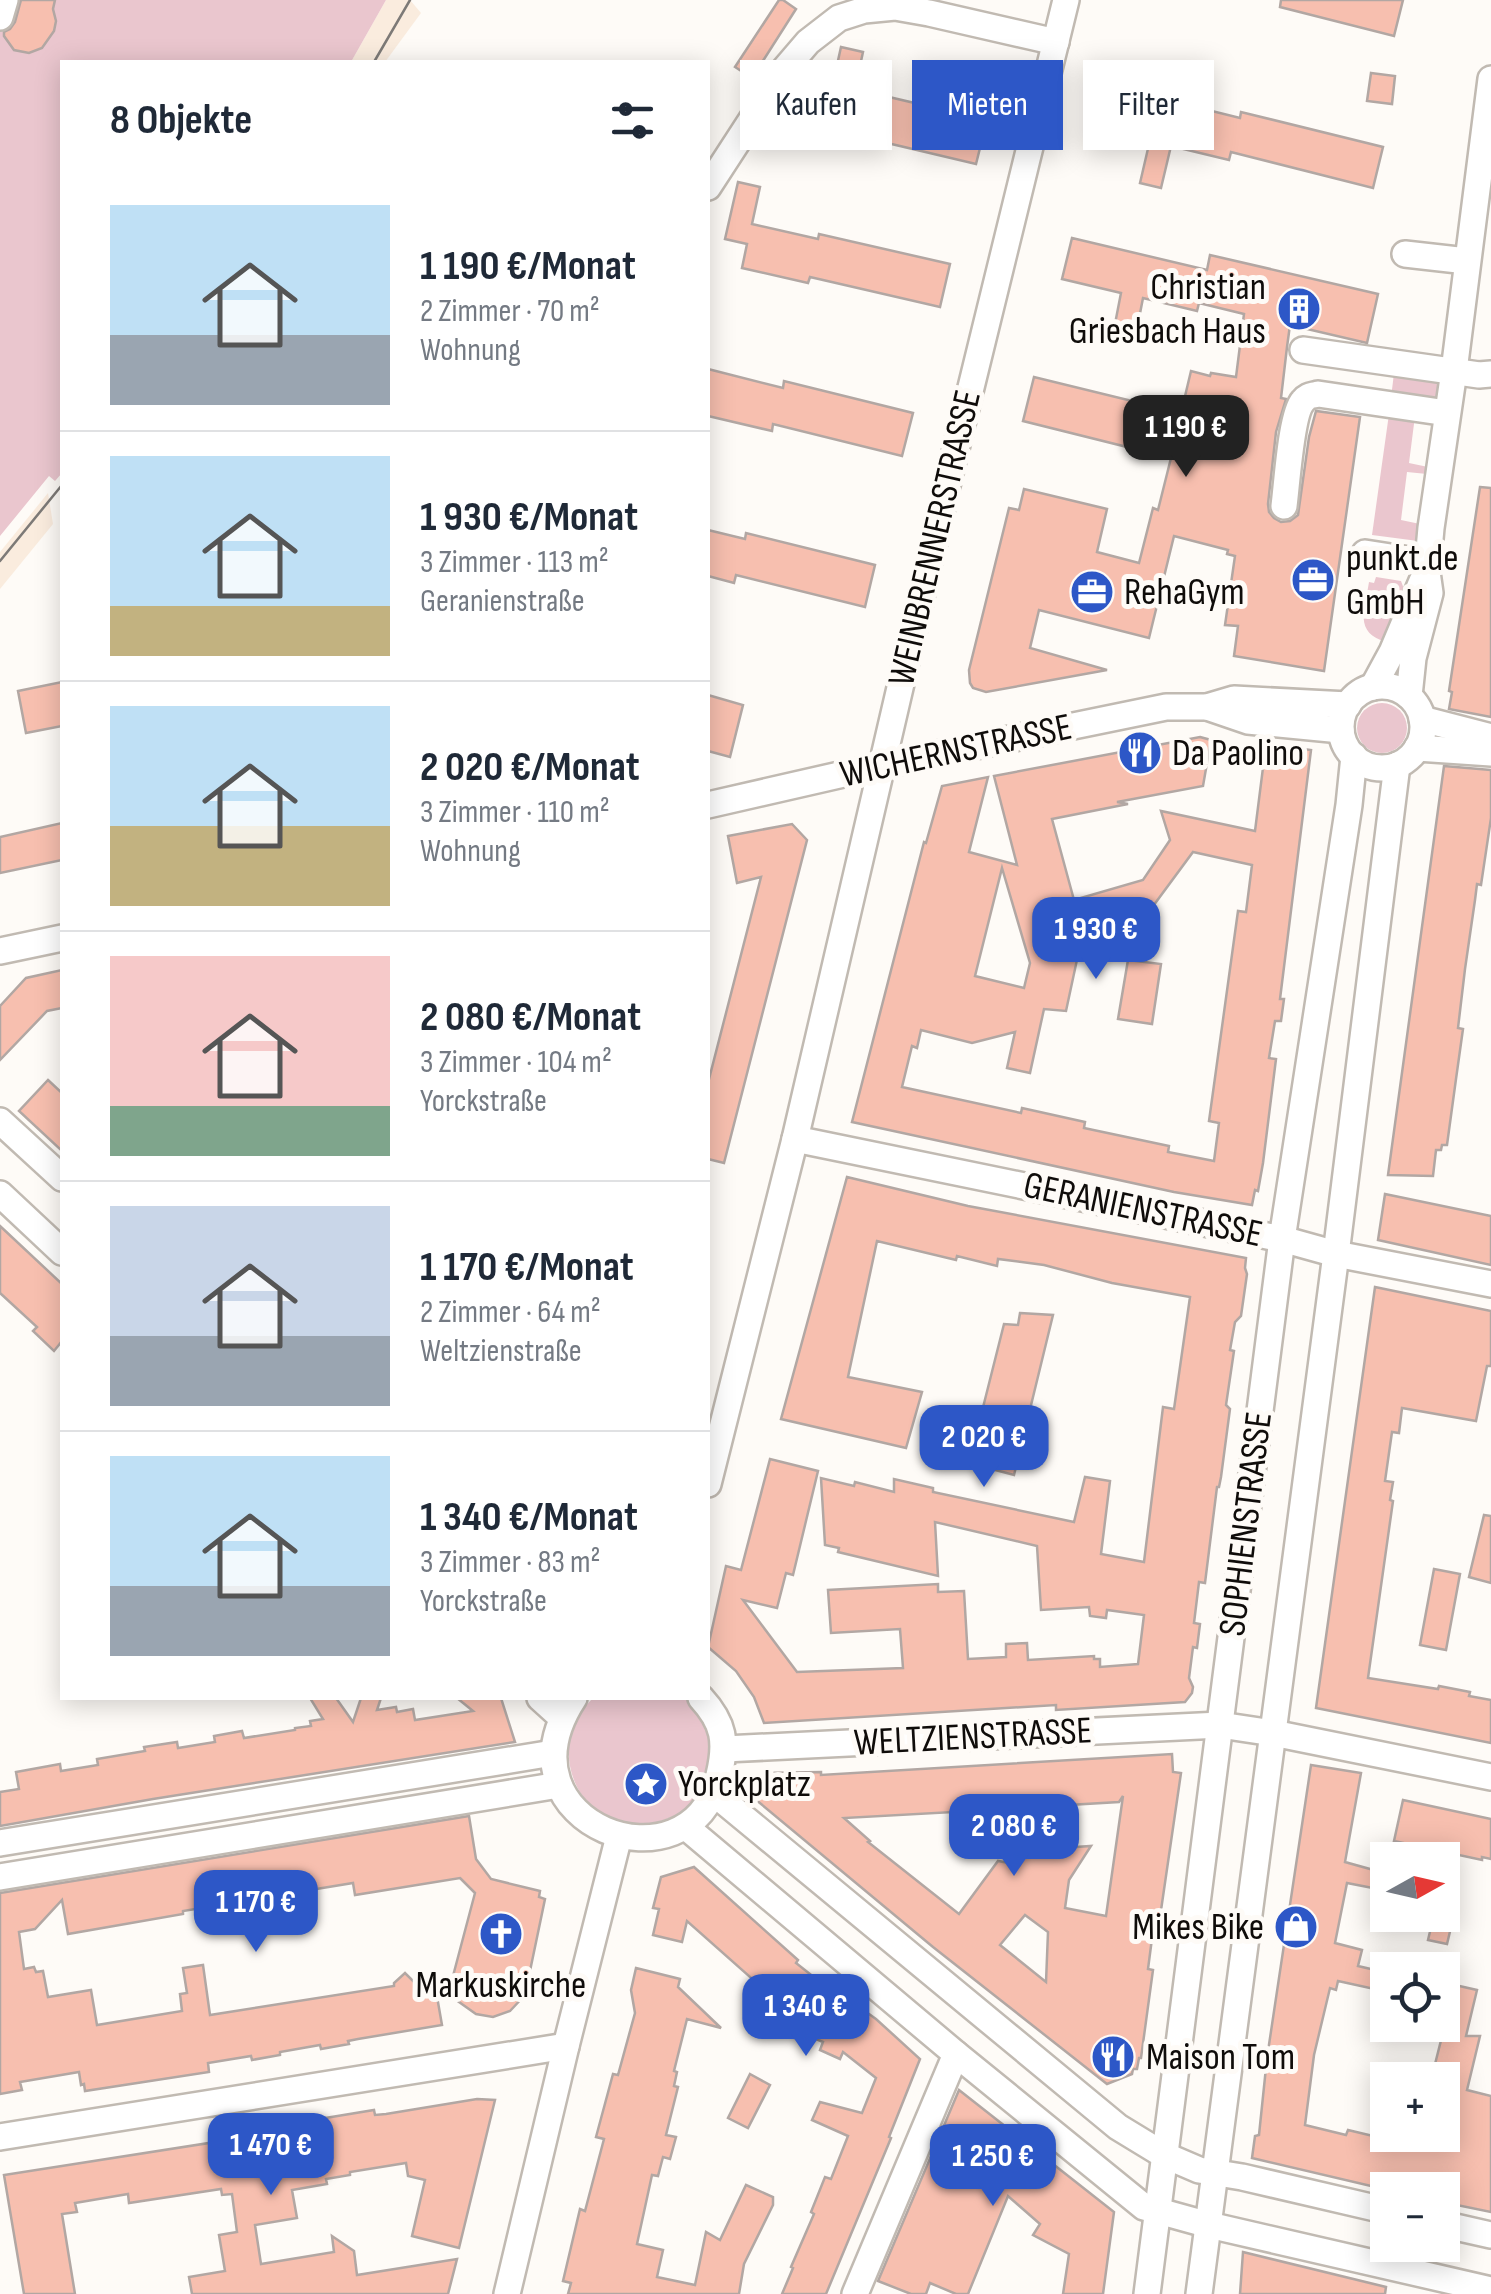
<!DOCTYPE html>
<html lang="de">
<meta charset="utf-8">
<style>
:root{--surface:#fff;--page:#f2f2f3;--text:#1f2937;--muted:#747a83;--line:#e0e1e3;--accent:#2d57c7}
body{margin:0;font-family:"Sofia Sans Condensed",sans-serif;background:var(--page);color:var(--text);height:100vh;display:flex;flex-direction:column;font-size:38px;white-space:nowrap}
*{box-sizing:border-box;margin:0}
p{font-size:32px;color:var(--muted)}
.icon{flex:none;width:55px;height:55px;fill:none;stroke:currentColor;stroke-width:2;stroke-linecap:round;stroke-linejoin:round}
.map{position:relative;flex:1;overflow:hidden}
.sheet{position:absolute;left:60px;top:60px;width:650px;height:1640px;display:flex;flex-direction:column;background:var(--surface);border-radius:0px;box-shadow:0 5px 25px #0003}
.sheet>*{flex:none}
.top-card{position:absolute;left:740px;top:60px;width:600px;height:90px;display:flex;gap:20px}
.needle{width:65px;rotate:82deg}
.tools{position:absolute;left:1370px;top:1842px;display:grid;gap:20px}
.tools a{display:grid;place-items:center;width:90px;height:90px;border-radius:0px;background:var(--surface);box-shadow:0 5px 25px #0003;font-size:50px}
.price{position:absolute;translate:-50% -85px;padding:0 22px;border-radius:20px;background:var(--accent);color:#fff;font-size:32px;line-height:65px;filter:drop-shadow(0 2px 5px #0008)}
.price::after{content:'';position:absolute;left:50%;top:60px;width:30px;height:22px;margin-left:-15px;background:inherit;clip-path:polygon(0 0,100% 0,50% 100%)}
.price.active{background:#222;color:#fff}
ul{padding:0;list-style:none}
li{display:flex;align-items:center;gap:30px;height:250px;padding:0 50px}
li+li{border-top:2px solid var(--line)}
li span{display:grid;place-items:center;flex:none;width:280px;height:200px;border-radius:0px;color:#555}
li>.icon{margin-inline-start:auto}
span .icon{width:120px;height:120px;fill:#fffc;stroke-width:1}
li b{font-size:42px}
h2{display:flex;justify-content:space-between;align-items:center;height:120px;padding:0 50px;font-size:42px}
.pill{padding:0 35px;border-radius:0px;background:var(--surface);box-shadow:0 5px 25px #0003;font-size:35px;line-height:90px}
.pill.active{background:var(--accent);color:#fff}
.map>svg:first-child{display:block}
</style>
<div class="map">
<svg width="1491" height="2294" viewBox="0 0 1491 2294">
<rect width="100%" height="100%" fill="#fefbf7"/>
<g fill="#faecde">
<path d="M386,0H410L421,13L385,62H351Z"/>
<path d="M48,493L53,524L0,589V552Z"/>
</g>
<g fill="#eac6ce">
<path d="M0,0H386L351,62H62V473L55,481L49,476L0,536Z"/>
<path d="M1394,373L1438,381L1439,386L1437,405L1391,398Z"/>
<path d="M1389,414L1415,416L1409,463L1428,467L1427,474L1407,472L1401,520L1420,524L1418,541L1372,535Z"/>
<path d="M1376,577L1401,581L1407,597L1387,642C1353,633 1365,609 1369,582L1374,583Z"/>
<circle cx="1382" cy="728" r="25"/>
<path d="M593,1698H686C705,1715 717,1741 709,1766C707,1773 706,1781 703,1788C697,1801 683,1813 669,1818C592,1852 534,1755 593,1698Z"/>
</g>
<g fill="#f7bfaf" stroke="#b2a7a3" stroke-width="2.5" fill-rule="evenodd">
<path d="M21,0H55L53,9L56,21L54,31L42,48L29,53L14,50L4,36V32L10,29L15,22Z"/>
<path d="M779,0H783L796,9L752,78L735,67Z"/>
<path d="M1281,0H1403L1394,36L1280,7Z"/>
<path d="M841,47L863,52L855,89L987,120L976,164L845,133L850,111L828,106Z"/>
<path d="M1371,73L1395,76L1392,104L1367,101Z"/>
<path d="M1107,85L1240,118L1241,112L1383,147L1373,188L1231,152L1229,160L1171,146L1161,188L1140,183L1150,140L1097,127Z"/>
<path d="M738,182L760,187L752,224L818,239L819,234L950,264L940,307L810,277L808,283L742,268L747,244L725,239Z"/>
<path d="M1072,238L1207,270L1210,255L1378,294L1367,343L1290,325L1287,347L1281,398L1286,399L1276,432L1268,504L1269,512L1274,518L1281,522L1290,521L1298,515L1309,437L1316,411L1360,417L1324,671L1234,656L1238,626L1225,625L1235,556L1227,554L1228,550L1174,536L1149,638L1039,610L1030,648L1107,670L986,692L973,688L970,683L969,670L1009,508L1019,510L1024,489L1107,509L1097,552L1139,563L1153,508L1158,510L1171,458L1023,421L1034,377L1181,413L1191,371L1210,376L1211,373L1236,377L1244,314L1199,303L1197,311L1143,298L1136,334L1114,329L1121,293L1062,279Z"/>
<path d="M708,369L783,388L784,381L913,413L902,456L773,424L772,431L708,416Z"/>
<path d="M1480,487L1491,488V717L1449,709L1452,692L1449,691Z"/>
<path d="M708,530L745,539L746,533L875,565L865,607L736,575L734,583L708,576Z"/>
<path d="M62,682V726L26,733L18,691Z"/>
<path d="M708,695L743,705L730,757L708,751Z"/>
<path d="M1200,737L1211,740L1203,786L1117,802L1128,804L1052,819L1074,900L1143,880L1170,840L1161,811L1255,831L1266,744L1311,750L1280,999H1284L1281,1021H1275L1269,1058L1276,1059L1263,1163L1258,1191L1255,1190L1252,1205L1174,1192L852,1122L924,842L926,843L942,786L988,777L969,852L1017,865L994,776ZM1193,852L1252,865L1246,912L1238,911L1209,1121L1219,1123L1214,1161L1168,1152L1169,1146L1084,1128L1085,1122L1022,1108L1021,1113L902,1087L912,1046L917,1048L921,1030L972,1043L1015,1032L1007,1068L1030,1073L1044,1009L1066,1011L1078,955L1128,960L1131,936ZM1002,868L1030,963L1024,988L975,976Z"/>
<path d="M1444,766L1491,770V818L1481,885L1477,884L1475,900L1465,969L1458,1028L1463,1029L1456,1079L1447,1145H1442L1441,1150H1436L1433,1176L1388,1175Z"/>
<path d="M62,823V860L0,873V837Z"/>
<path d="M792,824L807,840L724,1163L708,1159V1083L761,877L737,883L728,836Z"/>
<path d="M1128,960L1161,964L1152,1024L1118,1019Z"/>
<path d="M62,970V1008L47,1011L0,1060V1006L26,978Z"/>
<path d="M48,1080L62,1093V1151L19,1111Z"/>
<path d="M847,1177L968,1206L1246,1258L1245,1268L1247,1274L1241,1316L1235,1322L1230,1350L1234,1351L1226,1405L1230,1409L1221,1477L1219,1487H1217L1205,1583L1199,1582L1194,1623L1200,1624L1197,1648L1193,1647L1189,1678L1193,1687L1192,1693L1185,1702L1056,1710V1705L764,1723L754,1697L736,1671L708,1647L726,1566L741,1570L770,1459L818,1471L793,1575L786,1573L777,1608L743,1600L797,1672L903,1668L900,1629L831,1633L828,1590L938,1584V1592L964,1591L968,1659L1006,1657V1644L1027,1643L1028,1660L1094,1656V1659H1100V1667L1138,1664L1144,1615L1107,1610L1106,1618L1090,1616L1089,1607L1041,1610L1037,1546L935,1522L938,1576L838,1552L839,1548L825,1545L821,1478L854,1486L855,1482L894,1492V1479L933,1488V1492L1074,1522L1085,1477L1110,1481L1101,1554L1144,1562L1163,1407L1174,1409L1190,1297L1112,1283L1044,1265L998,1259L997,1266L957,1256L956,1260L877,1241L848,1377L922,1392L906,1448L781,1419Z"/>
<path d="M1385,1194L1491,1216V1265L1378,1240Z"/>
<path d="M0,1226L62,1284V1341L54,1351L33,1331L37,1327L0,1293Z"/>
<path d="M1375,1287L1491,1311V1366H1487L1476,1421L1402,1408L1399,1433L1392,1432L1385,1481L1393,1482L1390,1500L1393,1501L1368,1678L1438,1689L1439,1686L1470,1692L1469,1696L1491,1700V1743L1316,1708Z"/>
<path d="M1020,1313L1053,1315L1014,1475L969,1463L1004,1324L1018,1325Z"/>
<path d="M1484,1515L1491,1516V1583L1469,1577Z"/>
<path d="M1434,1569L1460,1574L1446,1650L1420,1645Z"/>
<path d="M310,1698H336L353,1722L361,1698H381L377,1710L396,1707L397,1712L413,1709L415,1720L473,1711L457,1698H501L515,1742L153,1799L0,1826V1792L19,1789L16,1772L60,1764L61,1771L98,1765L97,1759L145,1751L144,1747L177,1742L178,1748L215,1742L214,1736L242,1731L244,1738L295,1730V1728L311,1726L310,1721L323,1719Z"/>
<path d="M1172,1754L1173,1772L1181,1773L1159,1924L1154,1923L1148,1969L1153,1970L1141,2058H1139L1137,2069H1133L1132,2074L1107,2084L933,1947L755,1799L763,1773L821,1772V1775ZM1123,1796L1106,1916L1065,1908L1069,1880L1091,1846L1018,1851L1019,1865L998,1861L959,1914L868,1842L870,1841L844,1818L971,1811L972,1815L1070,1812L1069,1805L1119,1802ZM1025,1915L1048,1932L1046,1982L1000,1945Z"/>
<path d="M1311,1765L1361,1773L1345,1862L1388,1874V1891L1347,1883L1335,1943L1362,1950L1358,1966L1388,1973V1992L1338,1981L1336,1990L1330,1988L1314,2055L1305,2125L1346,2135L1348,2130L1373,2136L1442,2135V2080H1431L1455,1985L1477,1990L1466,2036H1480L1467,2090L1491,2096V2212L1442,2202V2190H1388L1252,2158L1255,2136L1259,2135L1267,2058Z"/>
<path d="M1403,1800L1491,1819V1859L1482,1857V1860L1394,1841Z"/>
<path d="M469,1816L476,1859L491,1879L540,1891L539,1897L545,1899L525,1995L510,2011L493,2017L476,2014L435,1985L442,2025L358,2039L348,2041L349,2044L321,2049L320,2045L280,2052V2055L252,2060L251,2056L208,2063L209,2072L85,2091L84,2084L81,2085L79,2072L20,2082L22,2090L0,2094V1893ZM460,1878L475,1893L453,1976L415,1983L405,1973L394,1983V1986L210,2015L203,1965L183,1968L187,1993L180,1994L182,2011L97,2025L91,1990L48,1997L43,1971L36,1972L34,1967L24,1969L19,1932L35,1929L62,1900L68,1934L183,1914V1911L353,1883L355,1895Z"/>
<path d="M694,1867L798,1960L796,1963L858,2012L862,2009L876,2019L920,2059L889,2137L891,2138L826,2294H782L793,2268L791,2267L814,2214L811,2212L825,2177L831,2179L848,2136L812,2120L820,2102L862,2113L876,2078L843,2052L840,2059L820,2050L823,2042L798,2031L794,2038L765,2025L776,2000L687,1921L682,1942L653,1935L659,1909L653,1908L661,1877Z"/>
<path d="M1434,1915H1454L1447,1944L1428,1940Z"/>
<path d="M636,1968L680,1979L678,1987L721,2028L687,2019L674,2071L677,2072L674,2086L678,2087L666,2135L676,2137L670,2159L663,2157L658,2176L652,2175L637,2244L663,2250L657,2277L695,2285L706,2232L720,2240L746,2185L773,2197V2205L744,2264L739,2294H568L571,2283L563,2281L580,2209L585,2211L604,2139L596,2137L613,2074L618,2075L635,2013L631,1990Z"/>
<path d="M750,2074L770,2085L748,2128L728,2118Z"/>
<path d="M959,2090L1114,2212L1103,2294H1063L1069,2254L1033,2235L1040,2224L1008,2196L968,2294H956L930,2283L926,2294H911L878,2281Z"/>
<path d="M477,2099L495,2100L459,2248L412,2236L425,2180L408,2176L406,2163L350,2172V2175L326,2179L327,2184L292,2190L297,2218L255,2225L261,2264L334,2252L332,2236L354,2251L357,2275L457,2259L448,2294H192L189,2277L225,2271L219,2235L237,2232L232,2194L222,2195L221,2189L129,2203L128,2194L75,2203L77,2212L62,2214L75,2294H24L4,2175L292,2130L308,2127L307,2121L374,2110L375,2115L386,2114Z"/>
<path d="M1243,2252L1386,2287L1385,2294H1240Z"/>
</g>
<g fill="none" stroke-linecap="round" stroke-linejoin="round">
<defs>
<g id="minor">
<path d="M0,17L5,0"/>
<path d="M708,187L784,70L808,42L839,18L864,10L895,7L929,13L1056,42"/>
<path d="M1405,254L1467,261"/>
<path d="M1303,350L1479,375L1491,374"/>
<path d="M1284,506C1287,484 1291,414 1303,401C1308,395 1311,396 1318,394L1447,413"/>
<path d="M1365,553L1429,563"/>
<circle cx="1382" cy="727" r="41"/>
<path d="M1373,687L1392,652L1422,581"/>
<path d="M1409,696L1413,658L1430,593L1427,572L1431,528L1454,371L1491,79"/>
<path d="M1207,707L1248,721L1341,730"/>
<path d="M1422,719L1491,737"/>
<path d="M1417,748L1491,753"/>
<path d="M708,805L883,765L1166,707H1207L1234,699L1348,705"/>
<path d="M0,951L62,938"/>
<path d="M0,1121L62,1178"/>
<path d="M795,1139L1282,1239L1336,1254L1491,1284"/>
<path d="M0,1194L62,1252"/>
<path d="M708,1484L795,1139L950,473L1066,0"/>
<path d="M540,1698L561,1717"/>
<path d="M574,1698C491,1825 691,1897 719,1775C727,1742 724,1723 701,1698"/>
<path d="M725,1749L1220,1725L1273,1733L1491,1777"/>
<path d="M715,1794L1118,2127L1164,2155L1199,2170L1242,2177L1388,2211"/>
<path d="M686,1827L956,2054L1144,2207L1209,2225L1491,2290"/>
<path d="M0,1843L553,1753"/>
<path d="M0,1877L559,1785"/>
<path d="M0,2137L566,2046"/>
<path d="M1442,2224L1491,2235"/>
<path d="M507,2294L566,2046L619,1836"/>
<path d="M855,2294L956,2054"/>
<path d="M1147,2294L1282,1239L1349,805L1354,756"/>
<path d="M1199,2294L1336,1254L1397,765"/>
</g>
</defs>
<use href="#minor" stroke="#c1bab2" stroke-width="30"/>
<use href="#minor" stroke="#fff" stroke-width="25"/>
<g stroke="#7d7a77" stroke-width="2.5">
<path d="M374,62L410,0"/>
<path d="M0,561L62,485"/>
</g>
</g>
<defs>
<symbol id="building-disc" viewBox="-11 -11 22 22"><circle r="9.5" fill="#2d57c7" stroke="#fefbf7"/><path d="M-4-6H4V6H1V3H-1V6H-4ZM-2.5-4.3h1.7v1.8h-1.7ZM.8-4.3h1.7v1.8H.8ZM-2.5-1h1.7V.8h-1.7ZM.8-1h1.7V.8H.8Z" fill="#fff"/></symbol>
<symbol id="office-disc" viewBox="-11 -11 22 22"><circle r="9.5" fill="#2d57c7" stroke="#fefbf7"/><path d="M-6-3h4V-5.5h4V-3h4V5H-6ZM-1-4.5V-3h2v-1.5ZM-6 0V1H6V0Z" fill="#fff"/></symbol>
<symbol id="restaurant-disc" viewBox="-11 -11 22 22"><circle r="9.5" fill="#2d57c7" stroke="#fefbf7"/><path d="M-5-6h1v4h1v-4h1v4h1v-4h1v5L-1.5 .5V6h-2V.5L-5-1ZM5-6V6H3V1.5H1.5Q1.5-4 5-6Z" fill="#fff"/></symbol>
<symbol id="sight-disc" viewBox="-11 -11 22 22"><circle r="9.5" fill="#2d57c7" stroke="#fefbf7"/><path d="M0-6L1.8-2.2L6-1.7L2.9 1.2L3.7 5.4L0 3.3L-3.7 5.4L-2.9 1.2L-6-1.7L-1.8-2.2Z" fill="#fff"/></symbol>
<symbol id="shop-disc" viewBox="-11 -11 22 22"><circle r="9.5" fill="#2d57c7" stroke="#fefbf7"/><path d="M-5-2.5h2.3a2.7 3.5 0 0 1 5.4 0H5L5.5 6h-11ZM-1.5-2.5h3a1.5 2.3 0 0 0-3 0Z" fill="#fff"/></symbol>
<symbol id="church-disc" viewBox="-11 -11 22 22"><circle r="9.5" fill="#2d57c7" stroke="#fefbf7"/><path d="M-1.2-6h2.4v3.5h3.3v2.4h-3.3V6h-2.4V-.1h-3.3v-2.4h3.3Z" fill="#fff"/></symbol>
</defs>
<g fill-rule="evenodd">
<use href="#building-disc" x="1274" y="284" width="50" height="50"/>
<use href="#office-disc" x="1288" y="555" width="50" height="50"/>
<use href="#office-disc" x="1067" y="567" width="50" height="50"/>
<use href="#restaurant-disc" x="1115" y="728" width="50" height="50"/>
<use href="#sight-disc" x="621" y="1759" width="50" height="50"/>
<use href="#shop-disc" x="1271" y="1902" width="50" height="50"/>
<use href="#church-disc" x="476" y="1909" width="50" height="50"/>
<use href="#restaurant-disc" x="1088" y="2032" width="50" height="50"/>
</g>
<g text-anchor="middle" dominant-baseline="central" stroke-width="10" stroke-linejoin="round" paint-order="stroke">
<g font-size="38" fill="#0f0c0a" stroke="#fefbf7" text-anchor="start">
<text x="1266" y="287" text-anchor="end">Christian<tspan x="1266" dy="44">Griesbach Haus</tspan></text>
<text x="1346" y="558">punkt.de<tspan x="1346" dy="44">GmbH</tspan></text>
<text x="1124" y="592">RehaGym</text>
<text x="1172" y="753">Da Paolino</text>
<text x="678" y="1784">Yorckplatz</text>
<text x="1264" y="1927" text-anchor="end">Mikes Bike</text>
<text x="501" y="1985" text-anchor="middle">Markuskirche</text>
<text x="1146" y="2057">Maison Tom</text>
</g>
<g font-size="38" fill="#0f0c0a" stroke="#fefbf7">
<text transform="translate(935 538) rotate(-77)">WEINBRENNERSTRASSE</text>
<text transform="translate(956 751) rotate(-12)">WICHERNSTRASSE</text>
<text transform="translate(1143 1210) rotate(12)">GERANIENSTRASSE</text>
<text transform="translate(1246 1524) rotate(-83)">SOPHIENSTRASSE</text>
<text transform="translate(973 1737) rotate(-3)">WELTZIENSTRASSE</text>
</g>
</g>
</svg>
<div class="tools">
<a><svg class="needle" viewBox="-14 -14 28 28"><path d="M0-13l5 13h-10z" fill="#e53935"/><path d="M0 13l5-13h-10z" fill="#747a83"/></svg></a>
<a><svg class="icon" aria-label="locate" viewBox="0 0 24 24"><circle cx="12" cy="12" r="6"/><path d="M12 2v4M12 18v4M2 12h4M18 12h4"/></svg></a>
<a>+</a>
<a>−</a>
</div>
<b class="price active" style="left:1186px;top:480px">1 190 €</b>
<b class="price" style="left:1096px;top:982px">1 930 €</b>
<b class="price" style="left:984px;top:1490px">2 020 €</b>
<b class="price" style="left:1014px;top:1879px">2 080 €</b>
<b class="price" style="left:256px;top:1955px">1 170 €</b>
<b class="price" style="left:806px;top:2059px">1 340 €</b>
<b class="price" style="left:271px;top:2198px">1 470 €</b>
<b class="price" style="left:993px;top:2209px">1 250 €</b>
<div class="top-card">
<a class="pill">Kaufen</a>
<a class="pill active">Mieten</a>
<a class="pill">Filter</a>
</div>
<section class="sheet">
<h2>8 Objekte<svg class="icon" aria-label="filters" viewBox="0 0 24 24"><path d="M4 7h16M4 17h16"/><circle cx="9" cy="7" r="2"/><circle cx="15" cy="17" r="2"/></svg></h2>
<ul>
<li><span style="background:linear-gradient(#bfe0f5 65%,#9aa5b1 0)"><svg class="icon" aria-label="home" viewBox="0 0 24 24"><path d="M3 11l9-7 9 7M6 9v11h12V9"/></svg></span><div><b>1 190 €/Monat</b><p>2 Zimmer · 70 m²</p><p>Wohnung</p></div></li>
<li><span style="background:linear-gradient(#bfe0f5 75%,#c2b280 0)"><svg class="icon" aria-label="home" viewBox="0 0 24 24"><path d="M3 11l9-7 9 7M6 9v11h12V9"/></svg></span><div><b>1 930 €/Monat</b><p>3 Zimmer · 113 m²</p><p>Geranienstraße</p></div></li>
<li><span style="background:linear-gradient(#bfe0f5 60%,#c2b280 0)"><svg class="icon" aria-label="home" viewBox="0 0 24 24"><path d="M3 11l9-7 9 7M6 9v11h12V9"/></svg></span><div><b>2 020 €/Monat</b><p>3 Zimmer · 110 m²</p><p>Wohnung</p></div></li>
<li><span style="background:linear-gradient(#f6c9c9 75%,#7fa58c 0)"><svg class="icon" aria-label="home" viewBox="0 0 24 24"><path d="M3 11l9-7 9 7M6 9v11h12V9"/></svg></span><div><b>2 080 €/Monat</b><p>3 Zimmer · 104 m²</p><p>Yorckstraße</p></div></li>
<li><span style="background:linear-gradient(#c9d6e8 65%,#9aa5b1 0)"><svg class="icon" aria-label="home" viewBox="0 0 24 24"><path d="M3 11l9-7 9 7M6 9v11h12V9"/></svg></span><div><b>1 170 €/Monat</b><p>2 Zimmer · 64 m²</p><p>Weltzienstraße</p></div></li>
<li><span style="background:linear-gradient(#bfe0f5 65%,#9aa5b1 0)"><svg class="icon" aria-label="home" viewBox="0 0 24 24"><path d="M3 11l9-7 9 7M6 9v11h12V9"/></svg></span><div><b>1 340 €/Monat</b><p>3 Zimmer · 83 m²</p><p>Yorckstraße</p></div></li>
</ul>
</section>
</div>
